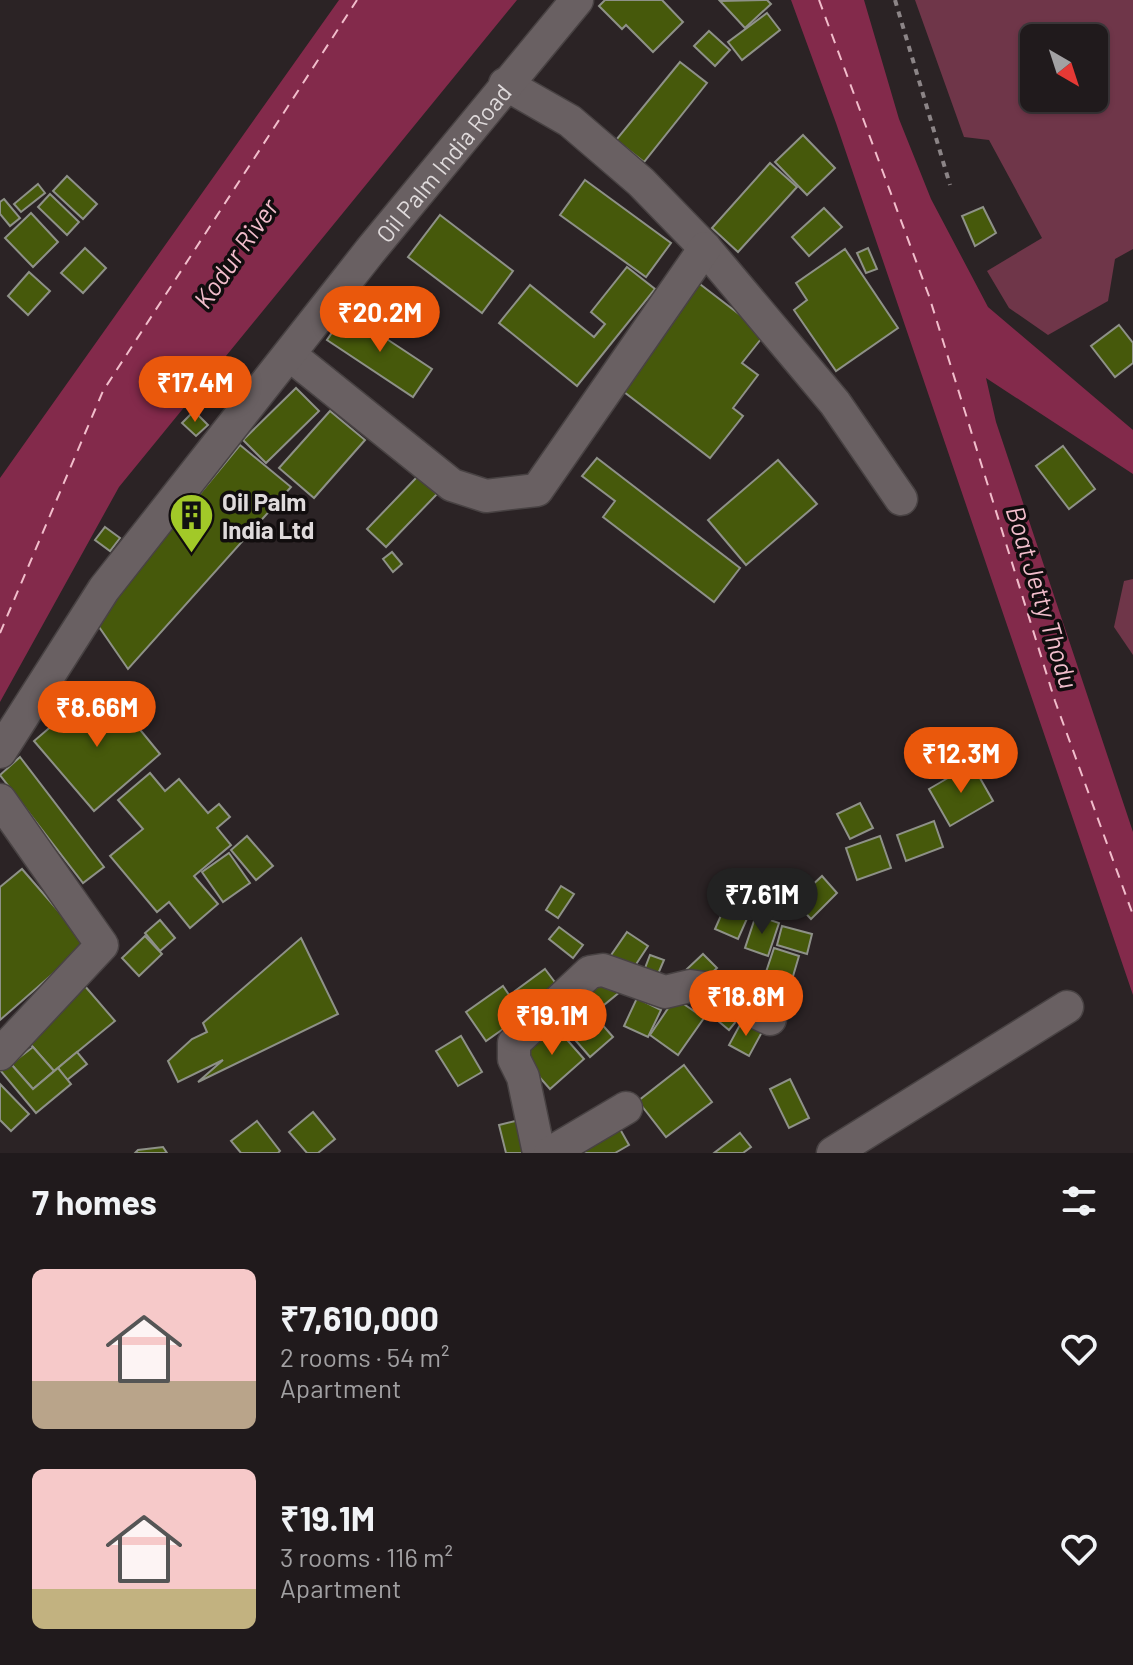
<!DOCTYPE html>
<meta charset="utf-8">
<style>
:root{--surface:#201a1c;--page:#282325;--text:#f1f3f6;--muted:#a2a1a3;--line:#3d383b;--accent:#ea580c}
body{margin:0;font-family:Barlow,sans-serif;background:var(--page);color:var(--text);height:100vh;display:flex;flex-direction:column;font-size:30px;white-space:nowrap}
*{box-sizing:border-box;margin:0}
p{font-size:26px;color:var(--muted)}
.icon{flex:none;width:44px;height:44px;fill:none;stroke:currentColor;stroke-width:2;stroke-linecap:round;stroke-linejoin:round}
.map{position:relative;height:1153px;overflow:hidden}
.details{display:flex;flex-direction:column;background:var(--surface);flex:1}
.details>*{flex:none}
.needle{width:52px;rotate:141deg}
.buttons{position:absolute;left:1020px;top:24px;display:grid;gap:16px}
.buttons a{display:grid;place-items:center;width:88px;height:88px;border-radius:12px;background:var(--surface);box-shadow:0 2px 6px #0004,0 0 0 2px var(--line);font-size:40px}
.price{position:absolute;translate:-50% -68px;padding:0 18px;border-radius:28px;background:var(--accent);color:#fff;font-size:26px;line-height:52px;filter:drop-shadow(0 2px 4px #0008)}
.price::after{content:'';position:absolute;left:50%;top:48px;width:24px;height:18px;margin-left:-12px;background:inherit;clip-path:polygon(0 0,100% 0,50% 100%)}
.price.on{background:#222;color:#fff}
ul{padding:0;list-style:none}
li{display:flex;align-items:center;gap:24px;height:200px;padding:0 32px}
li span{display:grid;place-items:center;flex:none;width:224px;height:160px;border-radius:12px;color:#555}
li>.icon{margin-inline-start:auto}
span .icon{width:96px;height:96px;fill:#fffc;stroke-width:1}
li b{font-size:34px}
h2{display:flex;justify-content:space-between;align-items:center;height:96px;padding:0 32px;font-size:34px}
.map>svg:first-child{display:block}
</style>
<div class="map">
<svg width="1133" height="1153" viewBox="0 0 1133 1153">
<rect width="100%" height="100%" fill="#2b2325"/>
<g fill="#6f3649" fill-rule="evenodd">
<path d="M915,0H1133V249L1115,259L1108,301L1048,335L1009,308L987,271L1042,238L989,140L964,137ZM1094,38V98H1034V38Z"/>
<path d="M1133,579V655L1114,627L1124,581Z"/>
</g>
<g fill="#832a4b">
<path d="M339,0H517L119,487L0,702V478Z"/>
<path d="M791,0H864L899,119L931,199L988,307L1133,430V474L986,378L996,422L1133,832V995L836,123Z"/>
</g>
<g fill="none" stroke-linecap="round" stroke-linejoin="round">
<g stroke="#f1bdcb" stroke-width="2" stroke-dasharray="10 8" stroke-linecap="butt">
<path d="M819,0L929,296L1055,701L1133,915"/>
<path d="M0,633L103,391L357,0"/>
</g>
</g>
<g fill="#46590b" stroke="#8e9188" stroke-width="2">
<path d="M605,0H662L683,22L653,52L626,25L622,29L599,6Z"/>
<path d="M767,0L771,4L745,28L720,1Z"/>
<path d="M767,13L780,30L742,60L728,42Z"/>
<path d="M709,31L730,50L715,66L694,46Z"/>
<path d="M680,62L707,83L644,162L616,140Z"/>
<path d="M803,135L835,168L807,195L775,162Z"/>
<path d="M770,163L797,187L738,252L712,228Z"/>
<path d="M67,176L97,204L83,219L53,191Z"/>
<path d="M585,180L671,243L646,277L560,215Z"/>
<path d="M38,184L45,193L21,212L14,204Z"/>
<path d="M50,194L79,222L67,235L38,207Z"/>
<path d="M4,199L20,218L10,226L0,214V202Z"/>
<path d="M983,207L996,233L975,246L962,216Z"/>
<path d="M824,208L842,227L809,256L792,237Z"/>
<path d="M31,213L58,242L33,267L5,238Z"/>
<path d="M440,215L513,271L482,313L408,257Z"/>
<path d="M85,248L106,268L83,293L61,273Z"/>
<path d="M868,248L877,269L866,273L857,253Z"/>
<path d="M845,249L898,328L836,371L794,310L807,300L796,283Z"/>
<path d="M627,267L655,289L577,386L499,323L530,285L594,337L605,324L591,312Z"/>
<path d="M29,272L50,291L28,315L8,296Z"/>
<path d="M692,278L765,334L742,363L758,375L733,408L743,416L710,458L615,385Z"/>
<path d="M346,312L432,369L413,397L327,340Z"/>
<path d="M1119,325L1133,343V363L1115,377L1091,346Z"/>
<path d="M296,388L319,411L266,463L243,440Z"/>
<path d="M194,411L208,425L196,436L182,423Z"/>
<path d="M330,411L365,440L314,498L279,468Z"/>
<path d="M240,445L291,487L128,669L95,621Z"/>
<path d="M1063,446L1095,489L1069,509L1036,466Z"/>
<path d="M597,458L740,568L714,602L603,517L615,501L582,476Z"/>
<path d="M778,460L817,504L746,565L708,520Z"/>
<path d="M418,476L437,494L386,547L367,529Z"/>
<path d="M105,527L120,538L110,551L95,540Z"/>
<path d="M392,552L402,564L393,572L383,559Z"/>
<path d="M96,688L127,725L133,721L160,754L94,811L34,741Z"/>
<path d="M20,757L104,867L83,883L0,775Z"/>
<path d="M972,764L993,801L950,826L929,789Z"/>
<path d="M150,773L165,791L179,779L208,813L219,804L230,817L217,828L231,845L194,876L218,904L190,928L169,902L157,912L110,856L143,829L118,800Z"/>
<path d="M860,803L873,828L850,839L837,814Z"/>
<path d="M934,821L943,847L906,861L897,835Z"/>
<path d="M247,836L273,866L256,880L231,850Z"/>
<path d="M880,836L891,868L857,880L846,848Z"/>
<path d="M229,853L250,883L223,902L202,872Z"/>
<path d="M22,869L87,944L0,1020V887Z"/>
<path d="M792,872L808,889L822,876L837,893L811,919L796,903L781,918L752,888L765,874L778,886Z"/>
<path d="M561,886L574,894L558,918L546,910Z"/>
<path d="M730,895L753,905L738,939L715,929Z"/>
<path d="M756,915L779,923L768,956L745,948Z"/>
<path d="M160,920L175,938L160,951L145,933Z"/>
<path d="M782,926L812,934L807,954L777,945Z"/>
<path d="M559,927L583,945L573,958L549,939Z"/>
<path d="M627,932L648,946L629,975L607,961Z"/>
<path d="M145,936L162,954L139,976L122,958Z"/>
<path d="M301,938L338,1014L198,1082L223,1060L178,1082L168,1061L192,1039L207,1032L203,1023Z"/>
<path d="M774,948L799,956L791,983L765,975Z"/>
<path d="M703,954L717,968L701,983L687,969Z"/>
<path d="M650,955L664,960L655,981L642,976Z"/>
<path d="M545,969L560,989L530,1012L515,991Z"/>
<path d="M610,977L621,991L599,1009L587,995Z"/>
<path d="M760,981L782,992L771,1014L749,1003Z"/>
<path d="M84,985L115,1021L54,1071L24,1037Z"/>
<path d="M503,986L523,1015L486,1041L466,1012Z"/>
<path d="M637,998L661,1010L648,1037L624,1026Z"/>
<path d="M675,998L704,1018L678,1055L650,1035Z"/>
<path d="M719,1004L738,1019L729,1030L711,1015Z"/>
<path d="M593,1014L613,1037L590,1057L570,1034Z"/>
<path d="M742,1021L762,1032L749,1056L729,1045Z"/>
<path d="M554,1025L584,1059L550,1089L520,1055Z"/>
<path d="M461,1036L482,1072L458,1086L436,1051Z"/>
<path d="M33,1047L54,1071L33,1089L11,1064Z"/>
<path d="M77,1052L87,1064L67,1080L58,1068Z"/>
<path d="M4,1056L33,1089L58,1068L71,1084L36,1113L0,1070Z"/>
<path d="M684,1065L712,1102L666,1137L638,1101Z"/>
<path d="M790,1079L809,1118L789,1128L770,1089Z"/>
<path d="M0,1084L29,1114L11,1131L0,1120Z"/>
<path d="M313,1112L335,1139L318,1153H307L289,1132Z"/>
<path d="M528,1118L536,1153H506L499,1125Z"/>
<path d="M257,1121L280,1151L278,1153H241L231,1141Z"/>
<path d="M616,1122L629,1145L615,1153H575Z"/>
<path d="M740,1133L751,1147L743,1153H714Z"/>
<path d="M163,1147L167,1153H135L138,1150Z"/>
</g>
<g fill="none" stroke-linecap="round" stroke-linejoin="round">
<defs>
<g id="minor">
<path d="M505,84L570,121L641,182L705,248L835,403L901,499"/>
<path d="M290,355L452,485L486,496L537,490L705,248"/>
<path id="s1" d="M0,752L104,589L370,251L577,0"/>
<path d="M0,800L102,945L0,1054"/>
<path d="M539,1153L523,1077L514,1059V1043L590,972L603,970L665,992L690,986L704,988L770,1019"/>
<path d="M550,1153L626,1108"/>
<path d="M833,1153L1067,1007"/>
</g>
</defs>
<use href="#minor" stroke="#484243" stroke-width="35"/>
<path stroke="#8c8587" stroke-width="4" stroke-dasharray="6 6" stroke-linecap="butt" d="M895,0L950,185"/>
<use href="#minor" stroke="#696062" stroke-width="32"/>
</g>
<defs>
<symbol id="building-pin" viewBox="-11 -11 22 30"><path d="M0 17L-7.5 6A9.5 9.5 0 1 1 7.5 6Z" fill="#a2c928" stroke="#110d0e"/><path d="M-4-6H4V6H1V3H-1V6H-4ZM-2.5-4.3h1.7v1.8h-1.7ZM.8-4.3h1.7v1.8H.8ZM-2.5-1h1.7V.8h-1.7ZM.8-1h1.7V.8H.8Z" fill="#111"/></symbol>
</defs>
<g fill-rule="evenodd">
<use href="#building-pin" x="166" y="490" width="51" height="69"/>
</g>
<g text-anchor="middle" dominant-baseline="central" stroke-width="7" stroke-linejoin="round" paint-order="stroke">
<g font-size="24" fill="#dfdadb" stroke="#110d0e">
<text stroke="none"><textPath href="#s1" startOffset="738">Oil Palm India Road</textPath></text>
</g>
<g font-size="24" font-weight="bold" fill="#dfdadb" stroke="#110d0e" text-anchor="start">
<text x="222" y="501">Oil Palm<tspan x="222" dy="28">India Ltd</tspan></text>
</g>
<g font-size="26" font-style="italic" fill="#f1bdcb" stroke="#110d0e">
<text transform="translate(235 253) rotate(-55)">Kodur River</text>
<text transform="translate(1043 597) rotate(73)">Boat Jetty Thodu</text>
</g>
</g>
</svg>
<div class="buttons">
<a><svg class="needle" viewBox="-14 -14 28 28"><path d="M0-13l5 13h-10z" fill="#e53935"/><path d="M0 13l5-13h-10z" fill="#a2a1a3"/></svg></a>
</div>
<b class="price" style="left:380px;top:354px">₹20.2M</b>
<b class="price" style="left:195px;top:424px">₹17.4M</b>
<b class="price" style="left:97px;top:749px">₹8.66M</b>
<b class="price" style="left:961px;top:795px">₹12.3M</b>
<b class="price on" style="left:762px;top:936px">₹7.61M</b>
<b class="price" style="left:746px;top:1038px">₹18.8M</b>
<b class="price" style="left:552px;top:1057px">₹19.1M</b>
</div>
<section class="details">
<h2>7 homes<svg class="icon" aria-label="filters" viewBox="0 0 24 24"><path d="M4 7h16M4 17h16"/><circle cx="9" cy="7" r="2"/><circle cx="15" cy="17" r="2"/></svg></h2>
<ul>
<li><span style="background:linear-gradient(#f6c9c9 70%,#b9a48a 0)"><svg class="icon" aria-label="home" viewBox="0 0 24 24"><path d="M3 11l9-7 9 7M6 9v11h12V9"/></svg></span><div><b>₹7,610,000</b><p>2 rooms · 54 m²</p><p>Apartment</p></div><svg class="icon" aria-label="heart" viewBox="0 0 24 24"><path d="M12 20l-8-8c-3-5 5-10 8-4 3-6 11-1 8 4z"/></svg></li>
<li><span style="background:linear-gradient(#f6c9c9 75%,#c2b280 0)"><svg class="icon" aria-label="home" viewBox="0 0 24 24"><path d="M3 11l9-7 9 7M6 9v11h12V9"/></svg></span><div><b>₹19.1M</b><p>3 rooms · 116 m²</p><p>Apartment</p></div><svg class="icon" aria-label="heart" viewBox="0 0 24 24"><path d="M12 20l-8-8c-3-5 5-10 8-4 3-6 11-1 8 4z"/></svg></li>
</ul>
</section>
